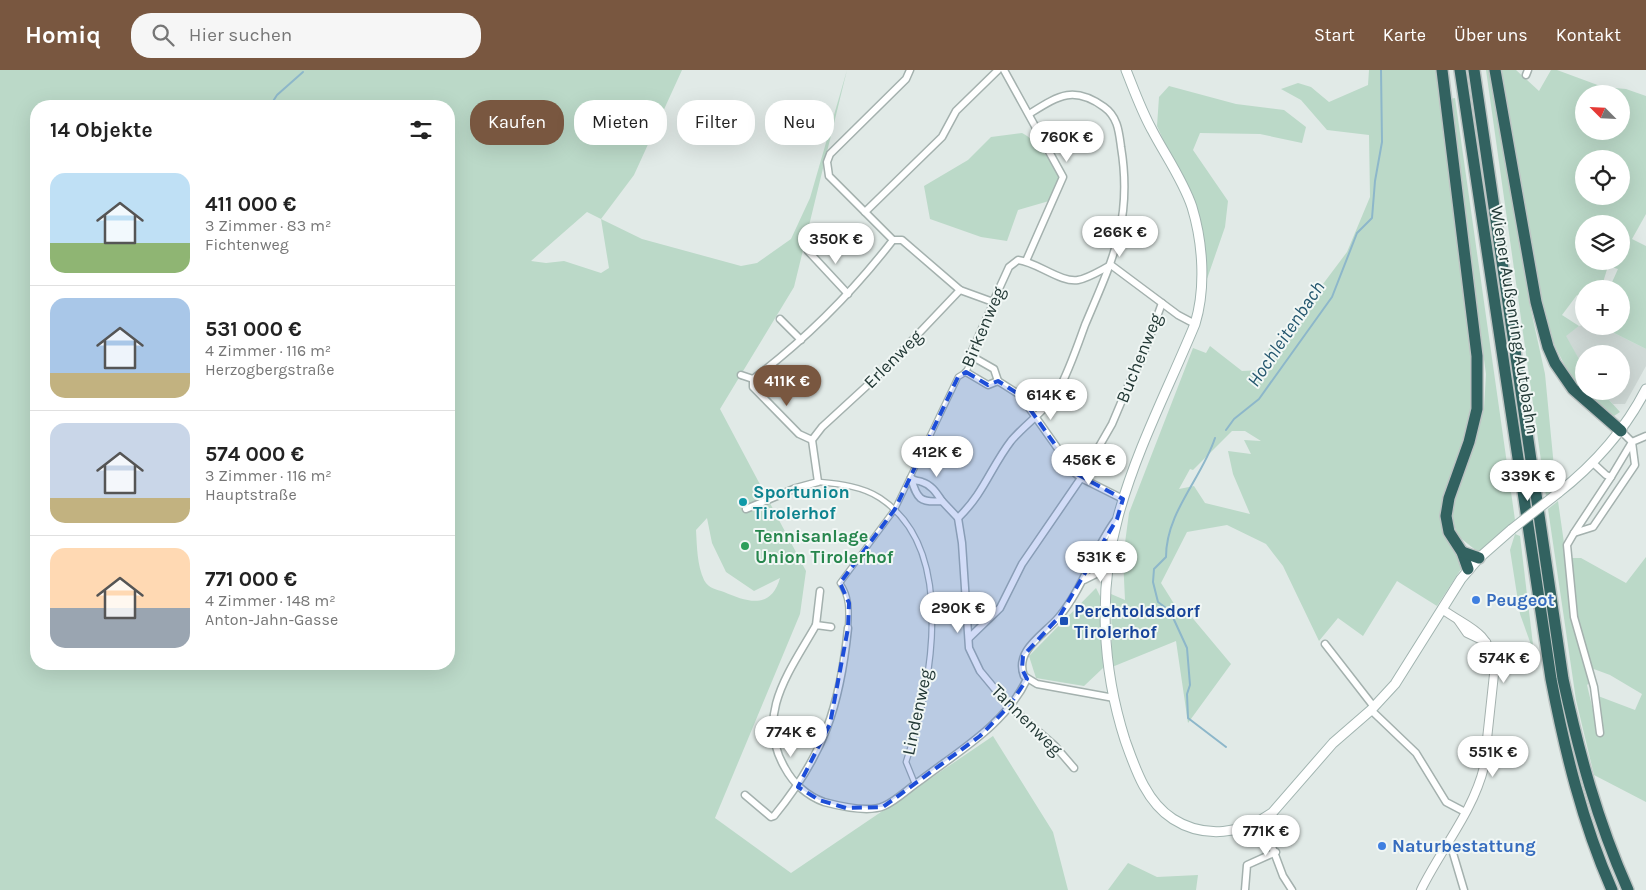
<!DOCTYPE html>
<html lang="de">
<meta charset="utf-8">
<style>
:root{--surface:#fff;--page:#f6f6f6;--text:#222;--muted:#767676;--line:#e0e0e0;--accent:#795740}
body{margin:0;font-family:Karla,sans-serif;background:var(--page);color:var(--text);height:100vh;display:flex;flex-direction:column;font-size:19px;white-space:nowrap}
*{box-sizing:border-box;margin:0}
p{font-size:16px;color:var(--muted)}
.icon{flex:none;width:28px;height:28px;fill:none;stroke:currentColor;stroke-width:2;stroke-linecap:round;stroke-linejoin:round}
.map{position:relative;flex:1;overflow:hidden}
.panel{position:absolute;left:30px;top:30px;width:425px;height:570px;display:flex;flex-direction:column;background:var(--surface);border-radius:20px;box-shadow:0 5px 20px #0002}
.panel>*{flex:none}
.banner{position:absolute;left:470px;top:30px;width:475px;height:45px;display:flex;gap:10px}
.needle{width:32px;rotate:294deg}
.controls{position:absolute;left:1575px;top:15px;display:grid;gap:10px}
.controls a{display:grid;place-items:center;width:55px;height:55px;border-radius:50%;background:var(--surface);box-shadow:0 5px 20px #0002;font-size:25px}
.price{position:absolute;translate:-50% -42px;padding:0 11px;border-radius:18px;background:#fff;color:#222;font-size:16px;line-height:32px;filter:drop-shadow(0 1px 2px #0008)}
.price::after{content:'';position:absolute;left:50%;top:30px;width:15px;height:11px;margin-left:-8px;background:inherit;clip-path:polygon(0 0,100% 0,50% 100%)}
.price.on{background:var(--accent);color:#fff}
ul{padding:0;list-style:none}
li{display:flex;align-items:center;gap:15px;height:125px;padding:0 20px}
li+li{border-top:1px solid var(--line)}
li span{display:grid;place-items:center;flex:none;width:140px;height:100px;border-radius:15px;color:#555}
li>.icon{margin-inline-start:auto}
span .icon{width:60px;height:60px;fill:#fffc;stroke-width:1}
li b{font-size:21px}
h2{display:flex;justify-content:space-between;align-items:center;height:60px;padding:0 20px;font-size:21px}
.chip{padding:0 18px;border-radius:20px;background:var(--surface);box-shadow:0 5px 20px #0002;font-size:18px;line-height:45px}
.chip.on{background:var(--accent);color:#fff}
header{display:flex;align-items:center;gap:30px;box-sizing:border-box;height:70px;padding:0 25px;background:var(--accent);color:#fff}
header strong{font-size:24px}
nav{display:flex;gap:28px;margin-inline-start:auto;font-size:18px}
.search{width:350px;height:45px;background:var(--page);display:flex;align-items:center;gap:12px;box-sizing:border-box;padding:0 18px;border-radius:20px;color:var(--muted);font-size:19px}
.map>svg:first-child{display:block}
</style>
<header>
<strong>Homiq</strong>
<div class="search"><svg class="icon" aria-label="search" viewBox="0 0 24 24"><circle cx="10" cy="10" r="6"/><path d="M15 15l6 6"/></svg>Hier suchen</div>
<nav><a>Start</a><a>Karte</a><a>Über uns</a><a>Kontakt</a></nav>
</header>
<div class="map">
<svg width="1646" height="820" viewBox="0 0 1646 820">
<rect width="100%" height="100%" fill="#e1eae7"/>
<path fill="#cfd9d6" d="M1584,255L1600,256L1646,279V296L1625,334H1613L1601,321H1621V284H1584V298L1565,266L1579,256Z"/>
<g fill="#bbd9c8" fill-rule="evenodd">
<path d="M0,0H682L634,105L601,149L642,169L741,196L757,193L791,169L810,128L847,0L794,217L720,339L806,501L800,544L715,748L791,803L993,666L1053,762L1068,820H0ZM36,36H449V594H36ZM587,142L601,149L609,198L601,203L564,191L546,193L531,191ZM707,448L712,473L726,502L754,521L780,508C771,540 747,532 724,522C716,519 709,519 704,510C697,495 697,477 696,460Z"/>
<path d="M1369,0H1438L1471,283L1473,326L1465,363L1445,423L1457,483L1463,496L1437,536L1397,511L1363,566L1338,548L1319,571L1283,496L1266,474L1227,455L1187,462L1161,513L1178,540L1190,545L1231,594L1188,653L1176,571L1112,597L1111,524L1125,530L1123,488L1129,443L1193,278L1206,283L1210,276L1242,301L1262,300L1269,278L1306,249L1311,230L1347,182L1370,127L1369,65L1327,60L1301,30L1281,19L1298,13L1311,17L1329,32L1368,15ZM1232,361H1245L1261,371L1244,370L1251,384L1228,381L1233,404L1250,444L1205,433L1194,416L1179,419L1190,399L1193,400Z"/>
<path d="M1486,0H1491L1530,236L1545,304L1556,418L1546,426Z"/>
<path d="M1501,0H1516L1539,21L1551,0H1557L1603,17L1626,19L1646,26V144L1632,169L1646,176V279L1600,256H1621V219H1609L1618,199L1608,196L1601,219H1584V227L1577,225L1562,245L1579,256L1566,266L1584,298V321H1601L1620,342L1614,346L1589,327L1569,304L1554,274L1539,225ZM1584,24H1621V61H1584ZM1584,89H1621V126H1584ZM1584,154H1621V191H1584Z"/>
<path d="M1169,16L1236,34L1284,40L1306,57L1302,73L1260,64L1200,63L1193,80L1228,131L1225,157L1207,209L1201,152L1157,56L1159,27Z"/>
<path d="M1455,28L1515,450L1478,482L1458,466L1452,449L1455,428L1484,339L1486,304L1449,29Z"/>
<path d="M1022,63C1039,72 1052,92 1060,110L1049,131L1018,140L1007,171L981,167L930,149L924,116L968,90L991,67Z"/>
<path d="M1558,431L1566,487L1574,521L1571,488H1581L1626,513L1646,487V732L1594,705L1576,630L1548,439ZM1591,598L1610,605L1642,624L1635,640L1598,626L1596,653L1587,615L1590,612Z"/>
<path d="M1515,464L1520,466L1534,583L1520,544L1510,480Z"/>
<path d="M1096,518L1101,528L1103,598L1084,616L1036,608L1029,586Z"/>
<path d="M1128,793L1157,807L1198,805L1196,820H1108Z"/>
</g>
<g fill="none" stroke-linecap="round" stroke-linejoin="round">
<g stroke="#8db7ca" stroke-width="2">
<path d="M270,36L277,25L303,2"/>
<path d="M1226,360L1234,349L1259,329L1332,227L1357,163L1372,148L1375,111L1382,72L1381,0"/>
<path d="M1215,368C1202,408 1166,442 1166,487L1154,499L1153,512L1158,532L1170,541L1187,578L1190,615L1187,624L1188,648L1226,677"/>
</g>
<defs>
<g id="pedestrian">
<path d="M818,412C839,414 862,416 880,428C959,480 931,617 906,692L915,714"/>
<path d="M848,558C849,541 850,527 840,513L895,439L958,307L966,302L973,287L970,283L993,232"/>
</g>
<g id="minor">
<path d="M910,0L906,9L830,84L827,92L829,106L893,170H902L960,220L993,232L1009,197L1018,190C1037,192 1061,213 1078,210C1089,208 1101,200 1111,195L1178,245L1195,254"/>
<path d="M1004,0L1063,107L1026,191"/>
<path d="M1526,5L1528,0"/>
<path d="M865,142L942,67L956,41L998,0"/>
<path d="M808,181L848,224"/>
<path d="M780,249L801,270"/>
<path d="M973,287L994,299L998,311"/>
<path d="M966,302L988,315L998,311L1020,325L1075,403L1081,408L1123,429"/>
<path d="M741,305L753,309"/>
<path d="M812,370L799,364L753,317V309C806,269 852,223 893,170"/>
<path d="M1593,393L1606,405L1611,407L1632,372L1621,361"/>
<path d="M1611,407L1574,463L1593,457L1635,395L1632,372L1646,366"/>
<path d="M911,408C917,429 920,433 942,431L958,448L962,473L969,578L980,601L1009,636L1055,676L1074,698"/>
<path d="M911,408C916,412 917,410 922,412C932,415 937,424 942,431"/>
<path d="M746,439L796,418L818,412L812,370L822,357L883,301L960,220"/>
<path d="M958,448C984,423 991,397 1011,371C1025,354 1047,340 1058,321C1069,301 1077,277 1085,255C1112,191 1133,150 1121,77C1119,62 1118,47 1104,37C1073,15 1058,26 1029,44"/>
<path d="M1574,463L1567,475L1574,547L1594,617L1600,663"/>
<path d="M1084,510L1108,498"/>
<path d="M816,555L820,521"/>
<path d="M831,557L816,555C790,601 754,645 785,698C793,713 807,726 824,732C839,736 868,743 884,736C896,731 909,718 921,710C959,681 1006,654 1027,609"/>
<path d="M969,568L1000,538L1022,494L1081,408L1112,354L1131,309L1141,291L1162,233"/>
<path d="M1325,574L1374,637"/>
<path d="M1114,628L1037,614L1024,606C1014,580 1045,564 1059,547C1083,518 1093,481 1115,451"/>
<path d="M1371,640L1416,683L1446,732L1465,742"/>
<path d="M745,725L771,747L774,746C824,685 840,636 848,558"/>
<path d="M1262,750L1283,806L1292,820"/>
<path d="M1450,773L1464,820"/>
<path d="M1245,820L1247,795L1276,782"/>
</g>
<g id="tertiary">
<path d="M1458,550L1467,563L1486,572"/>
<path d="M1421,820C1441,779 1473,742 1484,697L1495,595C1487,559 1468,558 1442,539"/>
</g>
<g id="secondary">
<path d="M1126,0C1134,20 1141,40 1152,60C1165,85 1183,110 1192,137C1203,173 1206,218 1195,254C1169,317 1136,380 1118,447C1098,519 1102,598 1125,670C1135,698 1146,732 1173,749C1204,769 1243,764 1272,743L1333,673L1371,640L1395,614L1461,509L1479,488L1512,459"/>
<path d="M1558,423C1595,394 1625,360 1646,319"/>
</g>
<g id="motorway">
<path d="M1442,0L1477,286V339L1469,372L1449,428L1446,446L1449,462L1462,482L1468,499"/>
<path d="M1460,0L1551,609C1565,681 1582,752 1612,820"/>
<path d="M1474,0L1563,609C1579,683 1597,750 1628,820"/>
<path d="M1495,0L1536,232L1548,277L1555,293L1573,319L1621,361"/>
<path d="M1462,482L1479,488"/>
</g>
</defs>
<use href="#pedestrian" stroke="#a4b1ae" stroke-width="7"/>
<use href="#minor" stroke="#a4b1ae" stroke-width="9"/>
<use href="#tertiary" stroke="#a4b1ae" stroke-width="10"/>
<use href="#secondary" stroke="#a1b4b0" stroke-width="11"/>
<use href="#motorway" stroke="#bdc4c3" stroke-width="14"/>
<use href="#pedestrian" stroke="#fff" stroke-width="4.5"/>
<use href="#minor" stroke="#fff" stroke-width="6"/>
<use href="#tertiary" stroke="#fff" stroke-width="8"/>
<use href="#secondary" stroke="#fff" stroke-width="9"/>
<use href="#motorway" stroke="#326260" stroke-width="11"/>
<defs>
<path id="secondary-bridge" d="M1512,459L1558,423"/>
</defs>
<use href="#secondary-bridge" stroke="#a1b4b0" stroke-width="11" stroke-linecap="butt"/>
<use href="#secondary-bridge" stroke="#fff" stroke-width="9"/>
</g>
<path fill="#1d4ed8" fill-opacity="0.2" stroke="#1d4ed8" stroke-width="4" stroke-dasharray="10 6" stroke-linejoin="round" d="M966,302L988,315L998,311L1020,325L1075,403L1123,429L1117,449L1059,547L1023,586L1022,599L1027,609L1009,636L980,666L883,737L846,738L819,730L798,717L830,654L848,558L849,533L840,513L895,439L958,307Z"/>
<circle fill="#0f9aa8" stroke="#f1f7f5" stroke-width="2" cx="743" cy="432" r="5"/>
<circle fill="#2e9e5b" stroke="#f1f7f5" stroke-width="2" cx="745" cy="476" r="5"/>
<g fill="#3f7fe0" stroke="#f1f7f5" stroke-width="2">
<circle cx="1476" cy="530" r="5"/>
<circle cx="1382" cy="776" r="5"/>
</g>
<rect fill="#1a4fb4" stroke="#f1f7f5" stroke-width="2" x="1059" y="546" width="10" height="10" rx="2.5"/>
<g text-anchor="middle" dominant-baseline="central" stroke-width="4" stroke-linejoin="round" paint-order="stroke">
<g font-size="18" fill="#233936" stroke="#f1f7f5">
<text transform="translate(1515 250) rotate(81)">Wiener Außenring Autobahn</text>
<text transform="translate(983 257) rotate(-67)">Birkenweg</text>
<text transform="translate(1139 288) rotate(-68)">Buchenweg</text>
<text transform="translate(893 289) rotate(-45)">Erlenweg</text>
<text transform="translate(917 642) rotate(-78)">Lindenweg</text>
<text transform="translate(1027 650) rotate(45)">Tannenweg</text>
</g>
<g font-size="18" font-weight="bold" fill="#0d838f" stroke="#f1f7f5" text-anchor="start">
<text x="753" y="422">Sportunion<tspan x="753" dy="21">Tirolerhof</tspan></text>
</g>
<g font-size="18" font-weight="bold" fill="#27864d" stroke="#f1f7f5" text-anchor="start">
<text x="755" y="466">Tennisanlage<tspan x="755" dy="21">Union Tirolerhof</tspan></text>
</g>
<g font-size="18" font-weight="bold" fill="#366cbe" stroke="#f1f7f5" text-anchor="start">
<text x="1486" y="530">Peugeot</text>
<text x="1392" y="776">Naturbestattung</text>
</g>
<g font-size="18" font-weight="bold" fill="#164399" stroke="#f1f7f5" text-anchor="start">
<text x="1074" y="541">Perchtoldsdorf<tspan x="1074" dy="21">Tirolerhof</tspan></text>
</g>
<g font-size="19" font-style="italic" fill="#23566e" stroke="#f1f7f5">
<text transform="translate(1286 264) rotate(-56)">Hochleitenbach</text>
</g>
</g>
</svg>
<div class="controls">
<a><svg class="needle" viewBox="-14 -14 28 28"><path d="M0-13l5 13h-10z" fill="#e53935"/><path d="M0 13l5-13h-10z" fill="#767676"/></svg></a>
<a><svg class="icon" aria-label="locate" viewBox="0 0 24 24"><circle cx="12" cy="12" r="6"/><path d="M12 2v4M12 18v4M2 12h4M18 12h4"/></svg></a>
<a><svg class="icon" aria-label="layers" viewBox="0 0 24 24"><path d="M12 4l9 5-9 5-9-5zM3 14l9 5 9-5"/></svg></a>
<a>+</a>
<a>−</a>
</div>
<b class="price" style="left:1067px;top:93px">760K €</b>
<b class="price" style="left:1120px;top:188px">266K €</b>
<b class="price" style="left:836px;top:195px">350K €</b>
<b class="price on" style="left:787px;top:337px">411K €</b>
<b class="price" style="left:1051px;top:351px">614K €</b>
<b class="price" style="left:937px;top:408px">412K €</b>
<b class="price" style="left:1089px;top:416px">456K €</b>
<b class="price" style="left:1528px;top:432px">339K €</b>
<b class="price" style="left:1101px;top:513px">531K €</b>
<b class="price" style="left:958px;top:564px">290K €</b>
<b class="price" style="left:1504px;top:614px">574K €</b>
<b class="price" style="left:791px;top:688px">774K €</b>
<b class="price" style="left:1493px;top:708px">551K €</b>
<b class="price" style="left:1266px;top:787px">771K €</b>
<div class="banner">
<a class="chip on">Kaufen</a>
<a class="chip">Mieten</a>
<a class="chip">Filter</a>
<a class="chip">Neu</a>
</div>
<section class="panel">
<h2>14 Objekte<svg class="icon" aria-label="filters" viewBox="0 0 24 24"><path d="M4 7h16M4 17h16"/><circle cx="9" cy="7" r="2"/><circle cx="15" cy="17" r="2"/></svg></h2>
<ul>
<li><span style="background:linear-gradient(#bfe0f5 70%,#8fb573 0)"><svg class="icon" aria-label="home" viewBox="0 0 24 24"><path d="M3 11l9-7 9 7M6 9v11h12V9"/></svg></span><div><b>411 000 €</b><p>3 Zimmer · 83 m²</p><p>Fichtenweg</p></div></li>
<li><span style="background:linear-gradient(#a9c7e8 75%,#c2b280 0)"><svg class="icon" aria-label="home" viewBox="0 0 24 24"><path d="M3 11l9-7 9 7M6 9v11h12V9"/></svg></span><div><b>531 000 €</b><p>4 Zimmer · 116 m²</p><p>Herzogbergstraße</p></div></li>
<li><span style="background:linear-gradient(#c9d6e8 75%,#c2b280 0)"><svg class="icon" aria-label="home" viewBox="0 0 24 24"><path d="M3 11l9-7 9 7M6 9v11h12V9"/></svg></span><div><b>574 000 €</b><p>3 Zimmer · 116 m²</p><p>Hauptstraße</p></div></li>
<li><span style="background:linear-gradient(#ffd9b3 60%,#9aa5b1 0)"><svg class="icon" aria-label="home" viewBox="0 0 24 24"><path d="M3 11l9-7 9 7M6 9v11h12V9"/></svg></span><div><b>771 000 €</b><p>4 Zimmer · 148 m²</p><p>Anton-Jahn-Gasse</p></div></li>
</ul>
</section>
</div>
